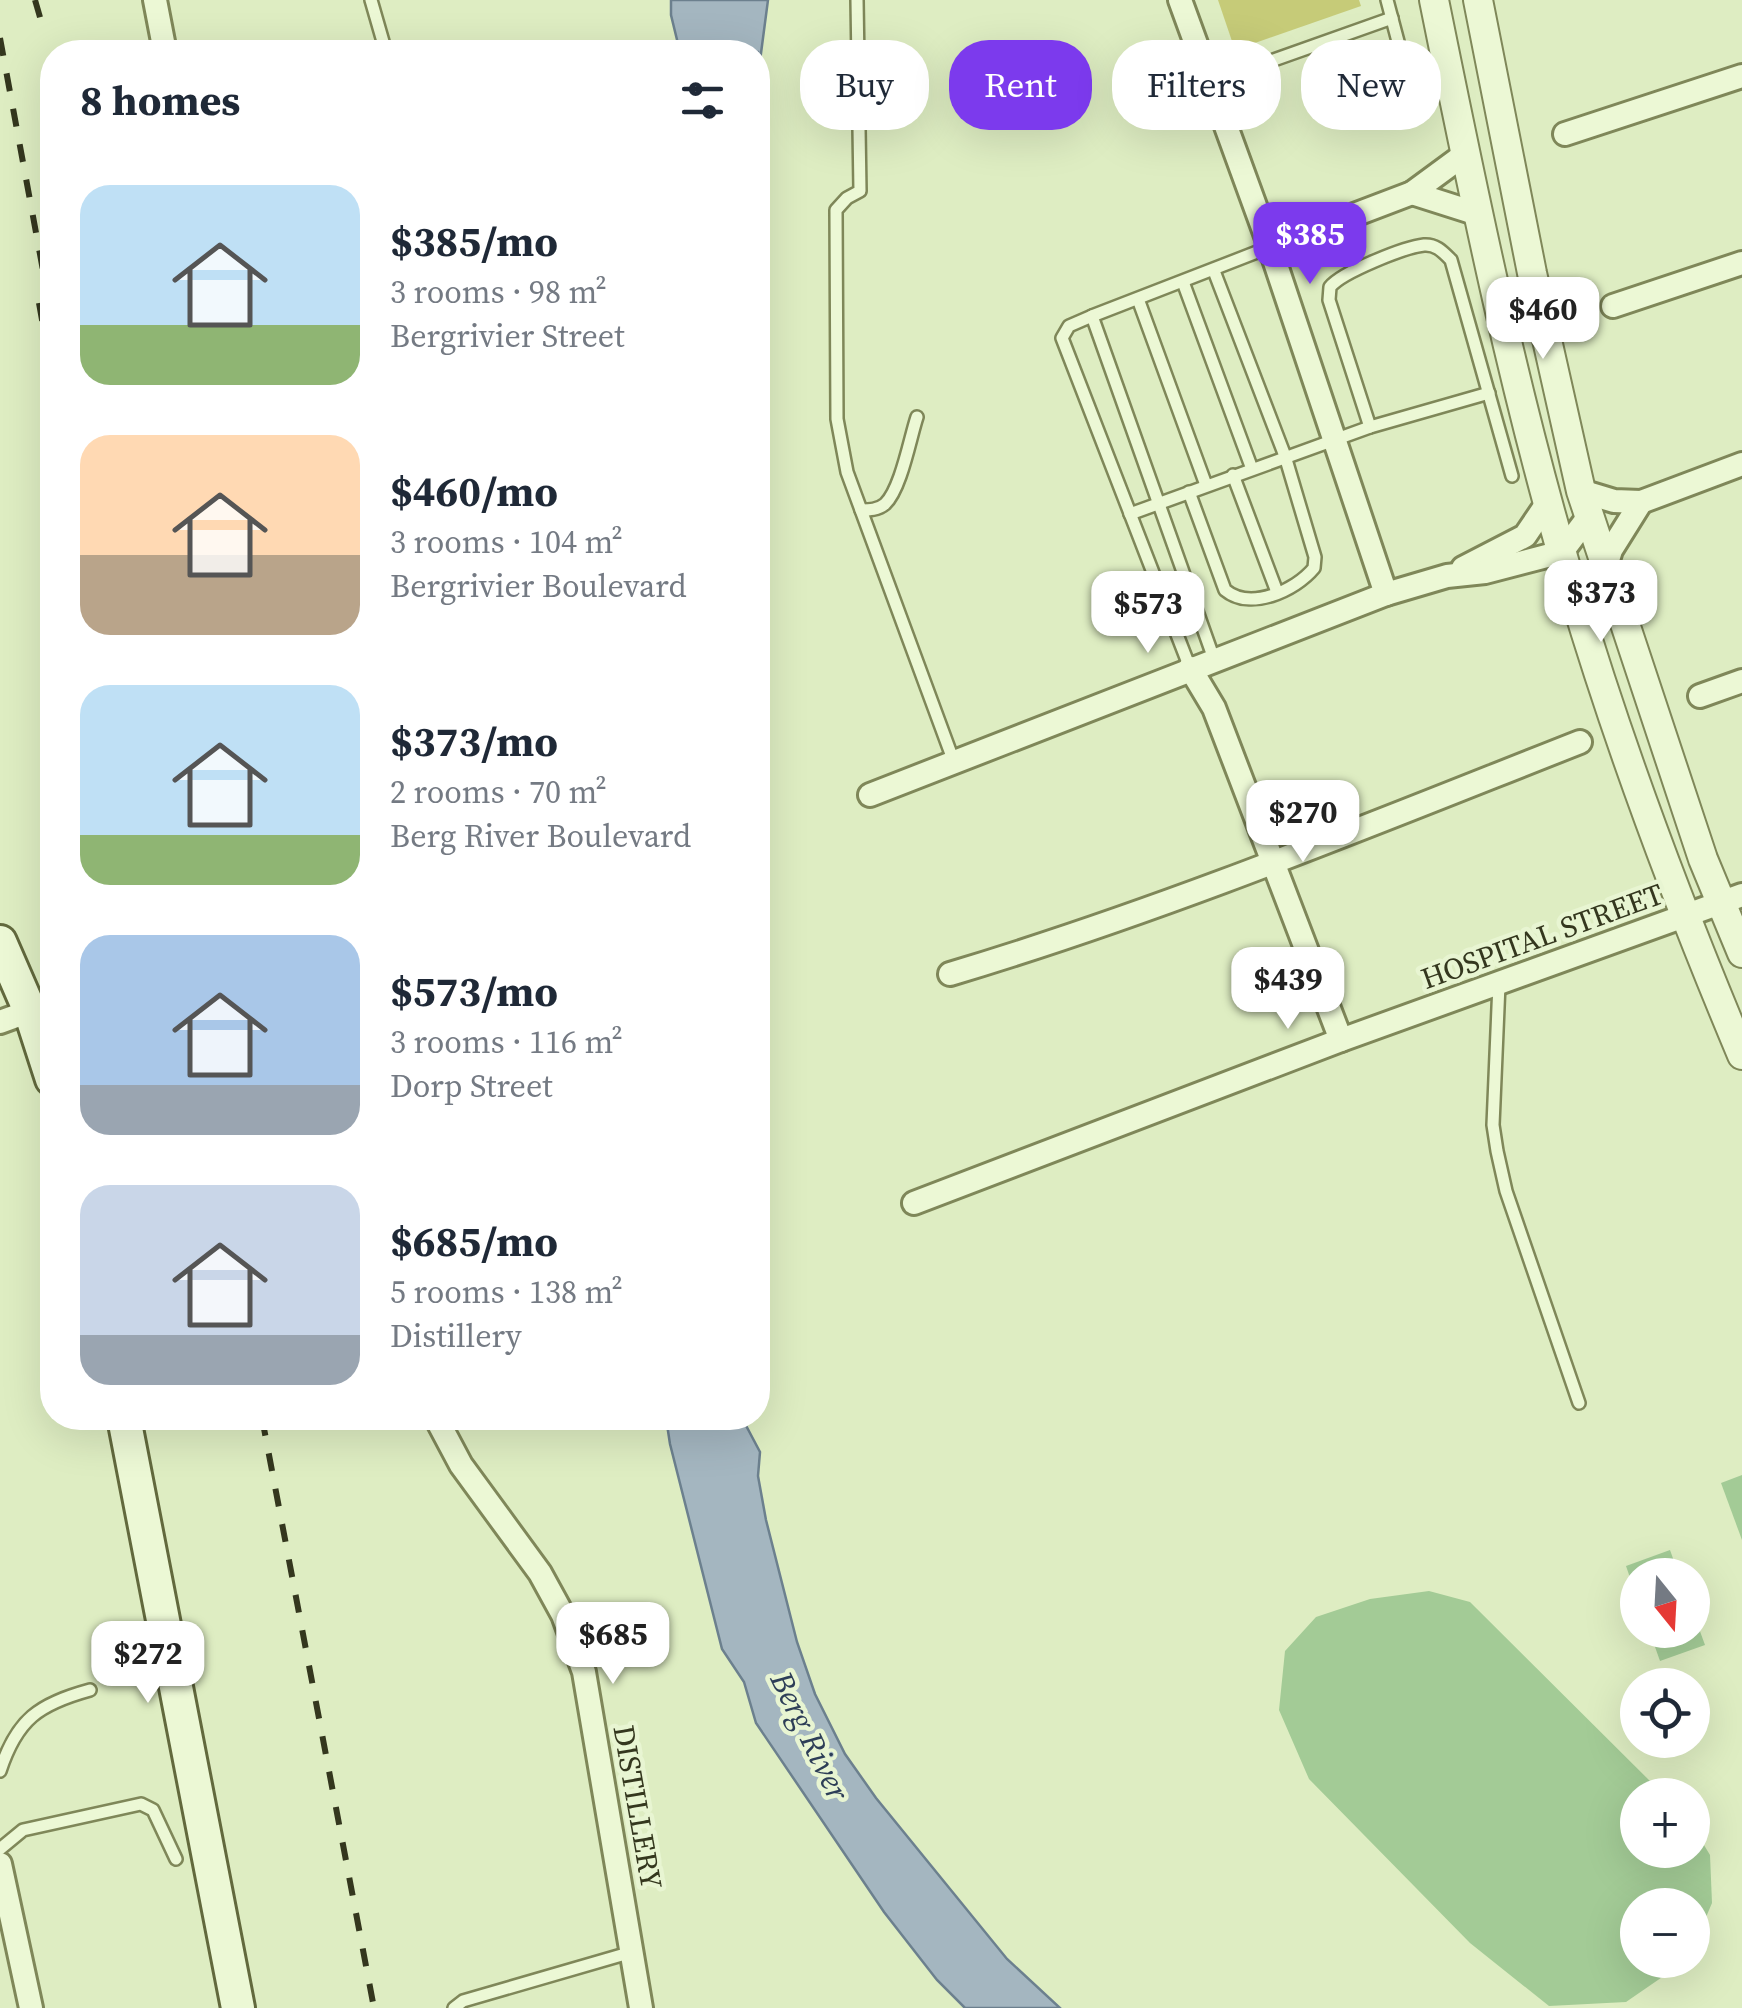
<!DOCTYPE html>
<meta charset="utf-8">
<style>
:root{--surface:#fff;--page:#f6f6f7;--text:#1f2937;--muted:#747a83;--accent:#7c3aed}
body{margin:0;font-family:"Source Serif 4",serif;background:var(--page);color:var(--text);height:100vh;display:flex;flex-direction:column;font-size:38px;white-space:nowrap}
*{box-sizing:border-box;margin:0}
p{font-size:32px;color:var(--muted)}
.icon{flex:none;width:55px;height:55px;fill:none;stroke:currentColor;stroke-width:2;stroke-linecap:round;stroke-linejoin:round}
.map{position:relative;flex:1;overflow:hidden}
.details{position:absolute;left:40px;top:40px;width:730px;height:1390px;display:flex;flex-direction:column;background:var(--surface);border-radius:40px;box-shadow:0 10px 40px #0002}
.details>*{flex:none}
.hud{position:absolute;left:800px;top:40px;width:790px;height:90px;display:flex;gap:20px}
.needle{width:65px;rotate:162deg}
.controls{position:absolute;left:1620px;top:1558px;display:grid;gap:20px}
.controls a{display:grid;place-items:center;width:90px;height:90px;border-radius:50%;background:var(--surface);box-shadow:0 10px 40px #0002;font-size:50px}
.price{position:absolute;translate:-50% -85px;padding:0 22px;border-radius:20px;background:#fff;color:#222;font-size:32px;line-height:65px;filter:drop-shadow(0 2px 5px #0008)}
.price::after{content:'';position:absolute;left:50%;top:60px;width:30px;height:22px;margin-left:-15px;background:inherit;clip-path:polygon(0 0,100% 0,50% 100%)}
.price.selected{background:var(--accent);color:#fff}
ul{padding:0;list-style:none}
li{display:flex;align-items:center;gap:30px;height:250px;padding:0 40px}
li span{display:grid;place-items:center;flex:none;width:280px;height:200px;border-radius:30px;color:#555}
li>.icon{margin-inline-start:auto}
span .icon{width:120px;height:120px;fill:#fffc;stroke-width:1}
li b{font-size:42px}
h2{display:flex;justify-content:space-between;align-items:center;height:120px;padding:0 40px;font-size:42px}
.chip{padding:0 35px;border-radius:40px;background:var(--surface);box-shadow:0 10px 40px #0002;font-size:35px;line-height:90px}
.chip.selected{background:var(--accent);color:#fff}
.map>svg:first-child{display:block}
</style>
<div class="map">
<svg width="1742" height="2008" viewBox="0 0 1742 2008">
<rect width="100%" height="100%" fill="#deedc2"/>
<g fill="#a3cb96">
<path d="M1742,1475V1540L1721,1483Z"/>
<path d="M1670,1550L1679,1575H1638L1637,1598L1626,1566Z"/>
<path d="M1429,1591L1470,1602L1664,1795H1638V1850H1692L1693,1827L1710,1855L1712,1903L1693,1948L1692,1905H1638V1960H1687L1626,2002L1549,2006L1470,1943L1309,1779L1279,1710L1285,1651L1316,1617L1370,1599Z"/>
<path d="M1693,1612L1705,1645L1660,1661L1649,1630H1692Z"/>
</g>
<g fill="#a4b6c0" stroke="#6c808e" stroke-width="2.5">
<path d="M671,0H768L758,76V52H680L671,15Z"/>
<path d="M666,1418H742L760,1452L758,1476L766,1520L797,1642L815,1694L845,1754L876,1798L1007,1959L1060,2008H965L937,1980L884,1912L756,1723L744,1682L722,1649L670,1444Z"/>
</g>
<path fill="#c6cb78" d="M1218,0H1359L1361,6L1235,50Z"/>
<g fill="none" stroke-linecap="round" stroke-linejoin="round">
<defs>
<g id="service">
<path d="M371,0L386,52"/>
<path d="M857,0L860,191L847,198L836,210L837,419L847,472L954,762"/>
<path d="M1387,0L1413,98"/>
<path d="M1209,83L1392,18"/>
<path d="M1183,282L1252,469"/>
<path d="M1138,299L1206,485"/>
<path d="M1092,316L1214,659"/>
<path d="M1370,427L1329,300L1330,287C1342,272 1405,247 1424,245C1436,244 1443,252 1451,260L1512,476"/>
<path d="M1233,475L1277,592"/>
<path d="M1189,492L1225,590C1250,611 1295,591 1314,568L1315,557L1285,456L1214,271"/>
<path d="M861,510C869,510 878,510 885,504C901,489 910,438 917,417"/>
<path d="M1130,514L1370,427L1489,393"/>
<path d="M1190,668L1062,338L1069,326L1092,316L1270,247"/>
<path d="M1499,984L1493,1125L1497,1151L1506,1191L1579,1403"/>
<path d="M0,1771C17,1719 39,1704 90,1690"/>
<path d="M0,1849L23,1830L141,1804L153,1810L176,1859"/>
<path d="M454,2008L463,2001L632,1952"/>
</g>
<g id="minor">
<path d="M155,0L165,52"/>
<path d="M1180,0L1270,247L1386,594"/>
<path d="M1565,134L1742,76"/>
<path d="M1412,193L1478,214"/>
<path d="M1270,247L1412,193L1465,154"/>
<path d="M1613,306L1742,263"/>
<path d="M1581,491L1614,501L1641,502L1742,464"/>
<path d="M1463,568L1525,536L1548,502"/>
<path d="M1605,570L1611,550L1641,502"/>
<path d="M1190,668L1214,708L1341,1040"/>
<path d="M1700,696L1742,681"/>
<path d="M870,795L1386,594L1447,576L1485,572L1562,552L1589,516"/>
<path d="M950,974C1164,910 1372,824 1580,742"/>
<path d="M0,1022L30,1011"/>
<path d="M914,1203L1341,1040L1742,895"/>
<path d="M436,1418L461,1465L540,1573L563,1615L584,1672L641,2008"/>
<path d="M0,1864L31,2008"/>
</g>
<g id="tertiary">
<path d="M1434,0C1474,198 1515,398 1573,591C1620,749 1678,903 1742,1055"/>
<path d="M1478,0L1532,273L1581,491L1703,859L1742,953"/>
</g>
<g id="secondary">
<path d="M0,942L30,1011L52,1079"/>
<path d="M124,1418L238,2008"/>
</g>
</defs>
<use href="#service" stroke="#7f8759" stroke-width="16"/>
<use href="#minor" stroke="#7f8759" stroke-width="28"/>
<use href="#tertiary" stroke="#7f8759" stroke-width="32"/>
<use href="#secondary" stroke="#62693d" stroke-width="38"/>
<use href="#service" stroke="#ecf8d5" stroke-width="11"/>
<use href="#minor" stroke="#ecf8d5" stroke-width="22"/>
<use href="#tertiary" stroke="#ecf8d5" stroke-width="28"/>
<use href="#secondary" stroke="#ecf8d5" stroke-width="32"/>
<g stroke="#34371e" stroke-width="6" stroke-dasharray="18 18" stroke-linecap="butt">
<path d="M35,0L44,31"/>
<path d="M0,38L52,319"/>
<path d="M39,303L52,376"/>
<path d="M262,1418L374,2008"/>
</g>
</g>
<g text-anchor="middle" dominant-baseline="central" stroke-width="9" stroke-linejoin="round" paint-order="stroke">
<g font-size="30" fill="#34371e" stroke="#e8f5d2">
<text transform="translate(1542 936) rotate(-20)">HOSPITAL STREET</text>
<text transform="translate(638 1807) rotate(80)">DISTILLERY</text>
</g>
<g font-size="32" font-style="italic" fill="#2d3e57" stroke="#e8f5d2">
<text transform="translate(810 1736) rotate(64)">Berg River</text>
</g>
</g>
</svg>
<div class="controls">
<a><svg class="needle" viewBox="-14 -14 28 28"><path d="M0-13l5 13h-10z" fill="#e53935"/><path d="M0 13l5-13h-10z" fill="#747a83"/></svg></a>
<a><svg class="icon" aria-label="locate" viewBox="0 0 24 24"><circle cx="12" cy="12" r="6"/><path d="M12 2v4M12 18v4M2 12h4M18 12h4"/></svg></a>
<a>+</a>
<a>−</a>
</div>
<b class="price selected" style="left:1310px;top:287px">$385</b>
<b class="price" style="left:1543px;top:362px">$460</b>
<b class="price" style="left:1601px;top:645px">$373</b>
<b class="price" style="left:1148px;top:656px">$573</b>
<b class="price" style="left:1303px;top:865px">$270</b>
<b class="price" style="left:1288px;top:1032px">$439</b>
<b class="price" style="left:613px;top:1687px">$685</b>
<b class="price" style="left:148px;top:1706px">$272</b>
<div class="hud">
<a class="chip">Buy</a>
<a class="chip selected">Rent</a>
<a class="chip">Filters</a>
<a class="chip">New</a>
</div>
<section class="details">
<h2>8 homes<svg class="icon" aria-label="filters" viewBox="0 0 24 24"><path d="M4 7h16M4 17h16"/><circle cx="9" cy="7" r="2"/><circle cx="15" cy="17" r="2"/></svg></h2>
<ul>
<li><span style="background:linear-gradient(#bfe0f5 70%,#8fb573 0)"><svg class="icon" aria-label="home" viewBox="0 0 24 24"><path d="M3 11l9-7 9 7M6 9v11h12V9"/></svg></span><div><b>$385/mo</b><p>3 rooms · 98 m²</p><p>Bergrivier Street</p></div></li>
<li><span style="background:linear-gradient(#ffd9b3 60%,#b9a48a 0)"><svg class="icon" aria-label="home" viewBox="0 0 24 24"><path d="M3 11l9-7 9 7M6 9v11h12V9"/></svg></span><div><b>$460/mo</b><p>3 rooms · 104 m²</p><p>Bergrivier Boulevard</p></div></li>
<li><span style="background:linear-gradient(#bfe0f5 75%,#8fb573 0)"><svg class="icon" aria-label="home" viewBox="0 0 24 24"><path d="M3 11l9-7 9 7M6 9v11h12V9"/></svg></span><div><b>$373/mo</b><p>2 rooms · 70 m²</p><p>Berg River Boulevard</p></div></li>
<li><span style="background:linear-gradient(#a9c7e8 75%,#9aa5b1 0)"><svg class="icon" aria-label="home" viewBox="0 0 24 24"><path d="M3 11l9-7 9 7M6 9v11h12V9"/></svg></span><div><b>$573/mo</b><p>3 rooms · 116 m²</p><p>Dorp Street</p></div></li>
<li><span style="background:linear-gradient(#c9d6e8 75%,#9aa5b1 0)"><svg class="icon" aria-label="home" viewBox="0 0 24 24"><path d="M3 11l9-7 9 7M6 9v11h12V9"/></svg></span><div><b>$685/mo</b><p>5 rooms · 138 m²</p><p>Distillery</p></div></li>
</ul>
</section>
</div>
